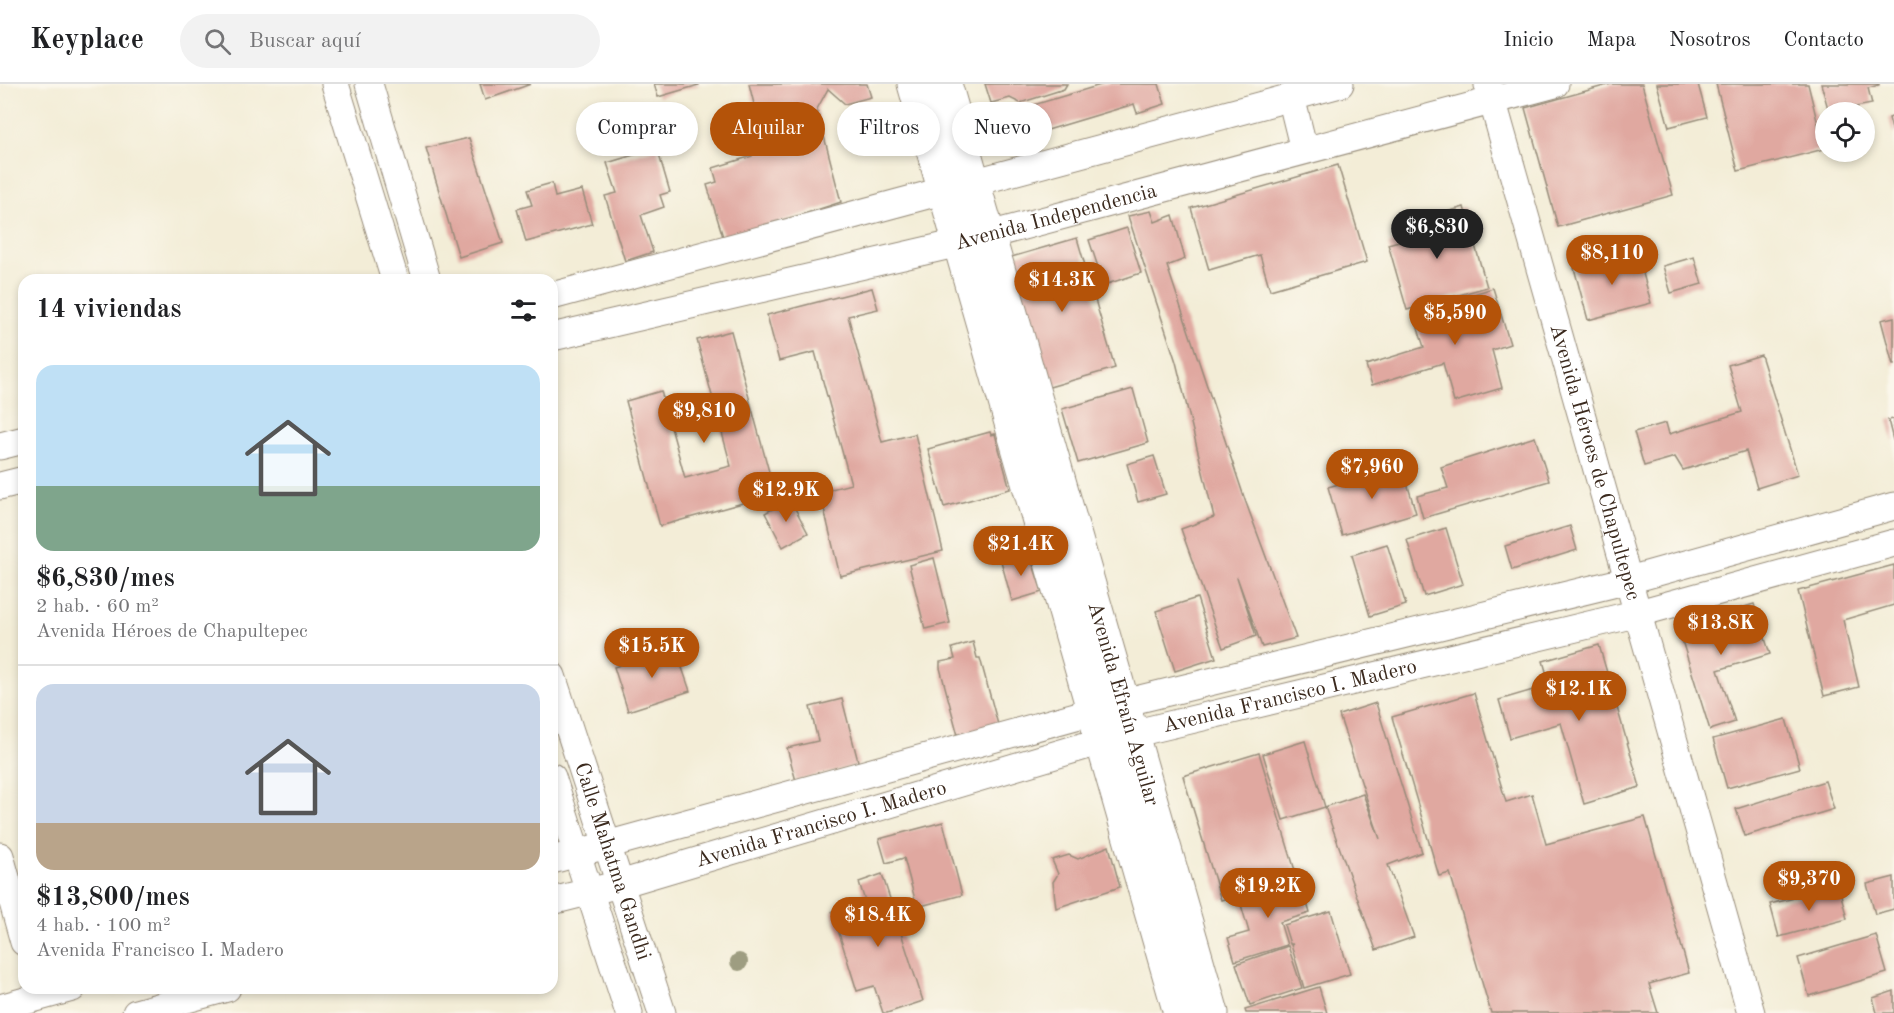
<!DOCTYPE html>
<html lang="es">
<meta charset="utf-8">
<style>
:root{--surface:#fff;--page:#f2f2f2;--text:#202124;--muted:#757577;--line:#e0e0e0;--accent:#b45309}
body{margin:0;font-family:"Old Standard TT",serif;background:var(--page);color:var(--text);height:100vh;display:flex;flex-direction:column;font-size:22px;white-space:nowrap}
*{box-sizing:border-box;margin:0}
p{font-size:20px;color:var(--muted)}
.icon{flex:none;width:33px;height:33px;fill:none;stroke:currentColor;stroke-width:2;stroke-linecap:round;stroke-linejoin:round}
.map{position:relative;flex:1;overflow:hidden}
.drawer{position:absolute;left:18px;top:190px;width:540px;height:720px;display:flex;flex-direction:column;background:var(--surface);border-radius:18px;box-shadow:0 3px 9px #0003}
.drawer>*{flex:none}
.hud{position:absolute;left:576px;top:18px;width:570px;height:54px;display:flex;gap:12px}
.buttons{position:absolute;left:1815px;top:18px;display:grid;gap:12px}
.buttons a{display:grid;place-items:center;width:60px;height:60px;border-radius:50%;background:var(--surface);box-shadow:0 3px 9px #0003;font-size:30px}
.price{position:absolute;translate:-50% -51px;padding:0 14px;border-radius:21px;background:var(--accent);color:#fff;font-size:20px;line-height:39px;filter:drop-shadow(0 2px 3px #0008)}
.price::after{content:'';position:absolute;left:50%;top:36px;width:18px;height:14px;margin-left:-9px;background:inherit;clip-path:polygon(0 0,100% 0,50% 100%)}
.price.current{background:#222;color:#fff}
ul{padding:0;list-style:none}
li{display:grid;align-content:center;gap:12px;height:318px;padding:0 18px}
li+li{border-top:2px solid var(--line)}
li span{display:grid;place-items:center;height:186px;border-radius:18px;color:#555}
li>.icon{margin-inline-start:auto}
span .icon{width:108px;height:108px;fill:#fffc;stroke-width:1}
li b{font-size:26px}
h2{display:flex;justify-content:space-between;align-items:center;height:72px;padding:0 18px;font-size:26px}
.pill{padding:0 21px;border-radius:27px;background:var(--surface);box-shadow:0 3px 9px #0003;font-size:21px;line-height:54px}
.pill.current{background:var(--accent);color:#fff}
header{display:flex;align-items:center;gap:36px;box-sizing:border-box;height:84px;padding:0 30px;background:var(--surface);border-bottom:2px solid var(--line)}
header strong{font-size:28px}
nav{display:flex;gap:33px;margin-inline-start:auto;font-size:21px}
.search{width:420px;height:54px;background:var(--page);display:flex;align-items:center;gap:15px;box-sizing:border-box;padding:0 21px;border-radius:33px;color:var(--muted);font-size:22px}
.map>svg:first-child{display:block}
</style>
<header>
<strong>Keyplace</strong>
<div class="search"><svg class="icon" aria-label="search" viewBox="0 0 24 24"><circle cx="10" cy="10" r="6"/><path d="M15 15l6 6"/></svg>Buscar aquí</div>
<nav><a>Inicio</a><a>Mapa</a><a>Nosotros</a><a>Contacto</a></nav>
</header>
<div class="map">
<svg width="1894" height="929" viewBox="0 0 1894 929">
<rect width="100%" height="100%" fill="#fbf7ec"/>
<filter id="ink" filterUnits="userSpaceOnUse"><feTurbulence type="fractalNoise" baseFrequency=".0167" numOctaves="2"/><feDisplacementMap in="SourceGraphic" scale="12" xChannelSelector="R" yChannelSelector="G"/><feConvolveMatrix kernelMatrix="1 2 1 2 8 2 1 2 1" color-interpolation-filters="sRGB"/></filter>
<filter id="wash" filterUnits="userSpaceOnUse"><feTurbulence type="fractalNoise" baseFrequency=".008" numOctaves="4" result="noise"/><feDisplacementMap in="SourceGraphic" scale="24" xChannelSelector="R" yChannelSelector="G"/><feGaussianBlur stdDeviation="1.35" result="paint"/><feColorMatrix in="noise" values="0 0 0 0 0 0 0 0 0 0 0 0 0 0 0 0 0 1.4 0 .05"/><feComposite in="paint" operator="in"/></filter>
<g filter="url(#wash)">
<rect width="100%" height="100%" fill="#f3edd7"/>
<g id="blocks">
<g fill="#e0a8a0">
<path d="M480,0H531L485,16Z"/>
<path d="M654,0H699V1L658,13Z"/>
<path d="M749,0H867L871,13L845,20L828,5L817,25L841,118L724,156L707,101L717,98L713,84L752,72L738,29L755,24Z"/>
<path d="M985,0H1067L1064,5L1020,19L1010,14L991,19Z"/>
<path d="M1104,0H1159L1165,20L1137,29L1134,20L1011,57L1003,30Z"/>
<path d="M1611,0H1642L1673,111L1558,143L1525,24Z"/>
<path d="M1657,0H1698L1707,33L1669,43Z"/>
<path d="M1716,0H1808L1824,65L1738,87Z"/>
<path d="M1821,0H1879V1L1868,4L1872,20L1829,28Z"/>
<path d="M1894,32V49H1893L1889,34Z"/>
<path d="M469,54L503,159L459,173L426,64Z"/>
<path d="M657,64L670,108L660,111L664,123L641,131L653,168L625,177L605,112L617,109L607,79Z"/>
<path d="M1338,81L1367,178L1270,206L1260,171L1209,186L1191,124Z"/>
<path d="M552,99L555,113L582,106L592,140L526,158L517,125L532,121L527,106Z"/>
<path d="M1464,123L1487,203L1407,226L1388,160L1406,155L1402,141Z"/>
<path d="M1151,127L1155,138L1173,131L1185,175L1167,182L1245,416L1296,554L1262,563L1237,493L1256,552L1223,564L1181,445L1214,433L1176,278L1128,132Z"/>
<path d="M1127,144L1141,189L1104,201L1089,156Z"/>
<path d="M1077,154L1115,284L1046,304L1008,174Z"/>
<path d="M1637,167L1651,219L1588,236L1574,184Z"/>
<path d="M1694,173L1702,200L1671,209L1663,182Z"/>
<path d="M872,204L878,225L848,232L882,358L915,350L943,467L840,492L820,408L851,400L815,268L779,277L767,231Z"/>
<path d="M1493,204L1510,260L1492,266L1502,304L1454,318L1443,279L1372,301L1366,281L1424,263L1413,229Z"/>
<path d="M1894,233V281H1893L1881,236Z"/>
<path d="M731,247L775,410L660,442L626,317L661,307L685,394L731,382L697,256Z"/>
<path d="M1761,271L1798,391L1757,404L1746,367L1683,386L1675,373L1644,382L1634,348L1666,339L1669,350L1742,328L1728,281Z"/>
<path d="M1133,305L1148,359L1078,379L1062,325Z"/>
<path d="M1894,335V356H1893L1888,336Z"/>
<path d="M990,348L991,351L995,350L1010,405L944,423L928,365Z"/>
<path d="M1535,353L1549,397L1423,434L1417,412L1448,404L1441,383Z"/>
<path d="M1154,372L1166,410L1138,418L1127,380Z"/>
<path d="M1402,382L1416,429L1342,451L1328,403Z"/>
<path d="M790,415L808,449L783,463L765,429Z"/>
<path d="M1570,442L1577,466L1512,486L1505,462Z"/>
<path d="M1446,444L1463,500L1424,512L1407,456Z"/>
<path d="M1387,460L1406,521L1370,532L1352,471Z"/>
<path d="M1029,468L1042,508L1012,517L1001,477Z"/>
<path d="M934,474L950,539L925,545L909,481Z"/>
<path d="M1894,481V521L1843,536L1859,603L1824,612L1798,507Z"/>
<path d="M1197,514L1216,574L1175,587L1156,527Z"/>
<path d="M1754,520L1770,570L1718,586L1735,638L1710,646L1678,544Z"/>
<path d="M973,558L977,574H980L1000,648L960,659L940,584V578L955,575L952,564Z"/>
<path d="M1599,561L1640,703L1584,720L1561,639L1510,654L1499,616L1550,601L1543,577Z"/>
<path d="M675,563L690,607L628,627L614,583Z"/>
<path d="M1474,609L1506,718L1532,710L1546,760L1645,733L1689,889L1649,900L1658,929H1491L1450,789L1439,792L1392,633Z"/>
<path d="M842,615L859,681L796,697L787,664L818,657L810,623Z"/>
<path d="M1376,619L1422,768L1388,781L1414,853L1376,866L1325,723L1363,710L1380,755L1339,631Z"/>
<path d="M1786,635L1800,684L1727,704L1713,655Z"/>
<path d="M1305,657L1325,723L1283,736L1263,670Z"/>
<path d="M1259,669L1297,793L1221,816L1183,692Z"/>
<path d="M1825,697L1834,725L1745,752L1736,725Z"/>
<path d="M943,738L962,811L917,823L904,774L886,779L879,755Z"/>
<path d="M1109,762L1120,803L1056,824L1053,798L1058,790L1052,776L1069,771L1078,775Z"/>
<path d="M882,790L923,917L887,929H883L874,902L857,907L832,827L865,817L859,798Z"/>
<path d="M1894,793V825L1875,830L1867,800Z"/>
<path d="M1300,796L1310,829L1280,838L1287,861L1235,877L1228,854L1249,848L1239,814Z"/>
<path d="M1839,803L1847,835L1779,853L1770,820Z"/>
<path d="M1331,827L1350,890L1304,904L1291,861L1293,860H1290L1284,841Z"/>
<path d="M1876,851L1887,889L1809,912L1798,874Z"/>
<path d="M1288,862L1302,904L1250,921L1236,880Z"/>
<path d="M1319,903L1327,929H1246L1245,926Z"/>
<path d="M1894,907V929H1877L1873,914Z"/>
</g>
</g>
</g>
<g filter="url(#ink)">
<use href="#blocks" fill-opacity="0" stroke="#978c7a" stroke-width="1.5"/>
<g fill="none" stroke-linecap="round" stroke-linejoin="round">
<defs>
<g id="minor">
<path d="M335,0L395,196"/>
<path d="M369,0L427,196"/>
<path id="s1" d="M1488,1L1751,929"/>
<path d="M1291,13L1304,66"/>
<path d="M552,212L1340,0"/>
<path id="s2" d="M552,253L959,159L1555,0"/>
<path d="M0,362L24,356"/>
<path d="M0,402L24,396"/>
<path id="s3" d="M552,592L662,929"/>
<path d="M552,693L629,929"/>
<path d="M0,772L24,858"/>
<path d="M552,776L1123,619L1629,496L1894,422"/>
<path id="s4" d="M552,817L620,800L1102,657L1639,529L1894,459"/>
<path d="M0,924L72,904"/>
<path d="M136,929L227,904"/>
</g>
<g id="secondary">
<path d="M914,0L1180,929"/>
<path id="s5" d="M945,0L1212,929"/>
</g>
</defs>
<use href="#minor" stroke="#978c7a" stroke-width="29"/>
<use href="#secondary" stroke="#978c7a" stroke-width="35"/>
<use href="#minor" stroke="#fff" stroke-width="27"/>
<use href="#secondary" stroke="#fff" stroke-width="33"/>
</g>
<circle fill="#9e9d81" cx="739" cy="878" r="9"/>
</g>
<g text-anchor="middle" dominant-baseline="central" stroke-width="4.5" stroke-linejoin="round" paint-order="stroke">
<g font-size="21" fill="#3b2a1e" stroke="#fbf7ec">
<text stroke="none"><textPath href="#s2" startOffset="518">Avenida Independencia</textPath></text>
<text stroke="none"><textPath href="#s1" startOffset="392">Avenida Héroes de Chapultepec</textPath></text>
<text stroke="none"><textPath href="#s4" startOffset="766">Avenida Francisco I. Madero</textPath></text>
<text stroke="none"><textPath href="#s5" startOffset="645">Avenida Efraín Aguilar</textPath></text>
<text stroke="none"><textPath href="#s4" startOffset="280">Avenida Francisco I. Madero</textPath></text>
<text stroke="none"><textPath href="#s3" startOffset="195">Calle Mahatma Gandhi</textPath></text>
</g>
</g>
</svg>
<div class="buttons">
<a><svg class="icon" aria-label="locate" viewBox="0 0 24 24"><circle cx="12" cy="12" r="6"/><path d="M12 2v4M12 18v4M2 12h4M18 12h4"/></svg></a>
</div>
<b class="price current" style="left:1437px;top:176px">$6,830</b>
<b class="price" style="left:1612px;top:202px">$8,110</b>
<b class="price" style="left:1062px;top:229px">$14.3K</b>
<b class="price" style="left:1455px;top:262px">$5,590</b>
<b class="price" style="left:704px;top:360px">$9,810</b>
<b class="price" style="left:1372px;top:416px">$7,960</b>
<b class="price" style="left:786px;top:439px">$12.9K</b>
<b class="price" style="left:1021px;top:493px">$21.4K</b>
<b class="price" style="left:1721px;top:572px">$13.8K</b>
<b class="price" style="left:652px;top:595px">$15.5K</b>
<b class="price" style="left:1579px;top:638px">$12.1K</b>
<b class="price" style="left:1809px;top:828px">$9,370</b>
<b class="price" style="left:1268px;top:835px">$19.2K</b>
<b class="price" style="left:878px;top:864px">$18.4K</b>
<div class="hud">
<a class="pill">Comprar</a>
<a class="pill current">Alquilar</a>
<a class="pill">Filtros</a>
<a class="pill">Nuevo</a>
</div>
<section class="drawer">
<h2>14 viviendas<svg class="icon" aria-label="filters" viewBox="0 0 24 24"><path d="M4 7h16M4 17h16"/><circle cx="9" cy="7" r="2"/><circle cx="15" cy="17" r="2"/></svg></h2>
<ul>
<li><span style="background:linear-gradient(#bfe0f5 65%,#7fa58c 0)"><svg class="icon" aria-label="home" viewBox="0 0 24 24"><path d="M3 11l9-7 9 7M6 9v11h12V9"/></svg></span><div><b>$6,830/mes</b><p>2 hab. · 60 m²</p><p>Avenida Héroes de Chapultepec</p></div></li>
<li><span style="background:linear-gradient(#c9d6e8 75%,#b9a48a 0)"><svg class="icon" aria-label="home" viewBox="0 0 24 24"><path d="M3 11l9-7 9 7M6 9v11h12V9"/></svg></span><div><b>$13,800/mes</b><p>4 hab. · 100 m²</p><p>Avenida Francisco I. Madero</p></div></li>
</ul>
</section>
</div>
